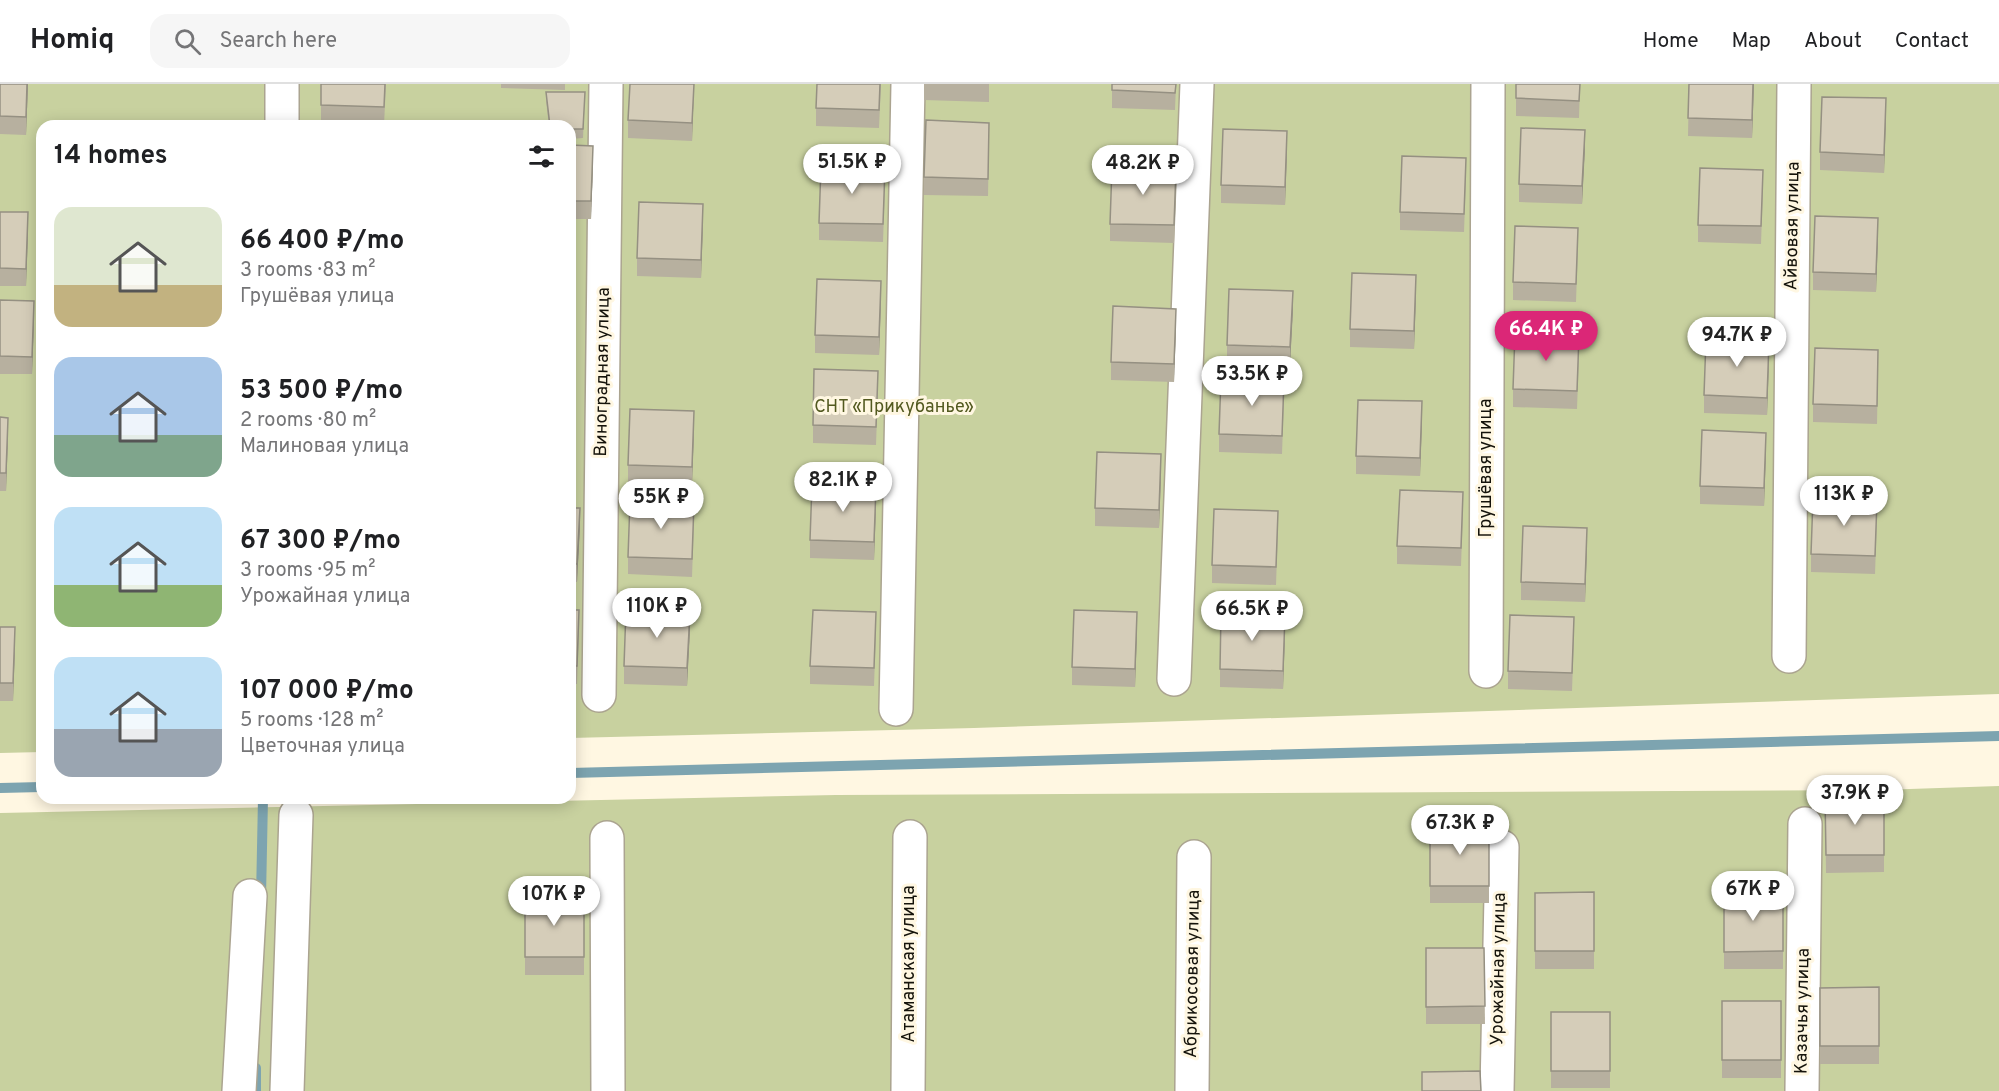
<!DOCTYPE html>
<meta charset="utf-8">
<style>
:root{--surface:#fff;--page:#f6f6f6;--text:#202124;--muted:#757577;--line:#e0e0e0;--accent:#db2777}
body{margin:0;font-family:Overpass,sans-serif;background:var(--page);color:var(--text);height:100vh;display:flex;flex-direction:column;font-size:22px;white-space:nowrap}
*{box-sizing:border-box;margin:0}
p{font-size:20px;color:var(--muted)}
.icon{flex:none;width:33px;height:33px;fill:none;stroke:currentColor;stroke-width:2;stroke-linecap:round;stroke-linejoin:round}
.map{position:relative;flex:1;overflow:hidden}
.side{position:absolute;left:36px;top:36px;width:540px;height:684px;display:flex;flex-direction:column;background:var(--surface);border-radius:18px;box-shadow:0 3px 15px #0003}
.side>*{flex:none}
.price{position:absolute;translate:-50% -51px;padding:0 14px;border-radius:21px;background:#fff;color:#222;font-size:20px;line-height:39px;filter:drop-shadow(0 2px 3px #0008)}
.price::after{content:'';position:absolute;left:50%;top:36px;width:18px;height:14px;margin-left:-9px;background:inherit;clip-path:polygon(0 0,100% 0,50% 100%)}
.price.on{background:var(--accent);color:#fff}
ul{padding:0;list-style:none}
li{display:flex;align-items:center;gap:18px;height:150px;padding:0 18px}
li span{display:grid;place-items:center;flex:none;width:168px;height:120px;border-radius:18px;color:#555}
li>.icon{margin-inline-start:auto}
span .icon{width:72px;height:72px;fill:#fffc;stroke-width:1}
li b{font-size:26px}
h2{display:flex;justify-content:space-between;align-items:center;height:72px;padding:0 18px;font-size:26px}
header{display:flex;align-items:center;gap:36px;box-sizing:border-box;height:84px;padding:0 30px;background:var(--surface);border-bottom:2px solid var(--line)}
header strong{font-size:28px}
nav{display:flex;gap:33px;margin-inline-start:auto;font-size:21px}
.search{width:420px;height:54px;background:var(--page);display:flex;align-items:center;gap:15px;box-sizing:border-box;padding:0 21px;border-radius:18px;color:var(--muted);font-size:22px}
.map>svg:first-child{display:block}
</style>
<header>
<strong>Homiq</strong>
<div class="search"><svg class="icon" aria-label="search" viewBox="0 0 24 24"><circle cx="10" cy="10" r="6"/><path d="M15 15l6 6"/></svg>Search here</div>
<nav><a>Home</a><a>Map</a><a>About</a><a>Contact</a></nav>
</header>
<div class="map">
<svg width="1999" height="1007" viewBox="0 0 1999 1007">
<rect width="100%" height="100%" fill="#fff7e2"/>
<g fill="#c8d19f">
<path d="M0,0H1999V610L974,644L570,654V42H42V668L0,669Z"/>
<path d="M1999,702V1007H0V729L836,711L1880,706Z"/>
</g>
<g fill="none" stroke-linecap="round" stroke-linejoin="round">
<g stroke="#7da4b0" stroke-width="10">
<path d="M570,689L1999,652"/>
<path d="M0,704L42,703"/>
<path d="M261,813L263,714"/>
<path d="M256,1007V984"/>
</g>
<defs>
<g id="street">
<path d="M282,42V0"/>
<path d="M1789,572L1794,0"/>
<path d="M1486,587L1488,0"/>
<path d="M1174,595L1197,0"/>
<path d="M599,611L606,0"/>
<path d="M896,625L908,0"/>
<path d="M607,754L608,1007"/>
<path d="M239,1007L250,812"/>
<path d="M287,1007L296,731"/>
<path d="M908,1007L910,753"/>
<path d="M1192,1007L1194,773"/>
<path d="M1497,1007L1502,763"/>
<path d="M1802,1007L1805,740"/>
</g>
</defs>
<use href="#street" stroke="#aba490" stroke-width="36"/>
<use href="#street" stroke="#fff" stroke-width="33"/>
</g>
<g fill="#b7b09f">
<path d="M0,0H28L26,51L0,50Z"/>
<path d="M386,0L384,41L321,39V21Z"/>
<path d="M501,0H565V6L501,4Z"/>
<path d="M694,0L692,57L628,54V36Z"/>
<path d="M881,0L879,44L816,42V24Z"/>
<path d="M924,0H989V18L924,16Z"/>
<path d="M1112,0H1176L1175,26L1112,24Z"/>
<path d="M1516,0H1580L1579,34L1516,32Z"/>
<path d="M1689,0H1754L1752,54L1688,52Z"/>
<path d="M546,8H585L583,54L570,55V42H549L546,17Z"/>
<path d="M1886,32L1884,89L1820,86V68Z"/>
<path d="M989,56L988,112L924,111V93Z"/>
<path d="M570,61L593,80L591,135H570Z"/>
<path d="M1585,64L1582,120L1519,118V100Z"/>
<path d="M1287,65L1285,121L1221,119V101Z"/>
<path d="M1466,92L1464,148L1400,146V128Z"/>
<path d="M885,102L883,158L819,156V139Z"/>
<path d="M1176,103L1174,159L1110,157V140Z"/>
<path d="M1763,104L1761,160L1698,158V141Z"/>
<path d="M0,128L28,146L26,202H0Z"/>
<path d="M703,138L701,194L637,192V174Z"/>
<path d="M1878,151L1876,208L1813,206V188Z"/>
<path d="M1578,162L1576,218L1513,216V198Z"/>
<path d="M1416,209L1414,265L1350,263V245Z"/>
<path d="M881,215L879,271L815,269V251Z"/>
<path d="M0,216L34,235L32,290H0Z"/>
<path d="M1293,225L1290,281L1227,278V261Z"/>
<path d="M1176,242L1174,298L1111,296V278Z"/>
<path d="M1579,269L1577,325L1513,323V305Z"/>
<path d="M1769,275L1767,331L1704,329V311Z"/>
<path d="M1878,284L1877,340L1813,338V320Z"/>
<path d="M878,305L876,361L813,359V341Z"/>
<path d="M1284,314L1282,370L1219,368V350Z"/>
<path d="M0,333L8,351L6,407H0Z"/>
<path d="M1422,335L1420,392L1356,390V372Z"/>
<path d="M694,345L692,400L628,399V381Z"/>
<path d="M1766,366L1764,422L1700,420V402Z"/>
<path d="M1161,388L1159,444L1095,442V424Z"/>
<path d="M876,420L874,476L810,474V456Z"/>
<path d="M570,424L580,442L577,498H570Z"/>
<path d="M1463,426L1461,482L1397,480V462Z"/>
<path d="M1877,434L1875,490L1811,488V470Z"/>
<path d="M694,437L692,493L628,490V473Z"/>
<path d="M1278,444L1276,501L1212,499V481Z"/>
<path d="M1587,461L1585,518L1521,516V498Z"/>
<path d="M570,526L579,544L577,600H570Z"/>
<path d="M0,543L15,561L13,617H0Z"/>
<path d="M690,546L687,602L624,600V582Z"/>
<path d="M876,546L874,602L810,600V582Z"/>
<path d="M1137,546L1135,603L1072,601V583Z"/>
<path d="M1285,549L1283,605L1220,603V585Z"/>
<path d="M1574,551L1572,607L1508,605V587Z"/>
<path d="M1884,712V788L1826,789L1825,713Z"/>
<path d="M1489,742V819H1430V743Z"/>
<path d="M1594,808V885H1535V809Z"/>
<rect x="1724" y="809" width="59" height="76"/>
<rect x="525" y="814" width="59" height="77"/>
<path d="M1426,864H1484L1485,940H1426Z"/>
<path d="M1879,903V980H1820V904Z"/>
<rect x="1722" y="917" width="59" height="77"/>
<rect x="1551" y="928" width="59" height="76"/>
</g>
<g fill="#959082">
<path d="M27,0H28L26,51V33Z"/>
<path d="M694,0L692,57V39Z"/>
<path d="M1753,0H1754L1752,54V36Z"/>
<path d="M1886,14V32L1884,89V71Z"/>
<path d="M1585,46V64L1582,120V102Z"/>
<path d="M1287,47V65L1285,121V103Z"/>
<path d="M593,62V80L591,135V117Z"/>
<path d="M703,120V138L701,194V176Z"/>
<path d="M28,128V146L26,202V185Z"/>
<path d="M1878,134V151L1876,208V190Z"/>
<path d="M1416,191V209L1414,265V247Z"/>
<path d="M881,197V215L879,271V253Z"/>
<path d="M1293,207V225L1290,281V263Z"/>
<path d="M34,217V235L32,290V273Z"/>
<path d="M1176,225V242L1174,298V280Z"/>
<path d="M1769,257V275L1767,331V314Z"/>
<path d="M1422,317V335L1420,392V374Z"/>
<path d="M694,327V345L692,400V383Z"/>
<path d="M8,334V351L6,407V389Z"/>
<path d="M1766,349V366L1764,422V404Z"/>
<path d="M1161,370V388L1159,444V426Z"/>
<path d="M876,402V420L874,476V458Z"/>
<path d="M580,424V442L577,498V480Z"/>
<path d="M1587,444V461L1585,518V500Z"/>
<path d="M690,528V546L687,602V584Z"/>
<path d="M1137,528V546L1135,603V585Z"/>
<path d="M1285,531V549L1283,605V587Z"/>
<path d="M15,543V561L13,617V599Z"/>
</g>
<g fill="#d5cdb9" stroke="#959082" stroke-width="1.5">
<path d="M0,0H27L26,33L0,32Z"/>
<path d="M321,0H385L384,23L321,21Z"/>
<path d="M630,0H694L692,39L628,36Z"/>
<path d="M817,0H880L879,26L816,24Z"/>
<path d="M1112,0H1176L1175,9L1112,6Z"/>
<path d="M1516,0H1580L1579,17L1516,14Z"/>
<path d="M1689,0H1753L1752,36L1688,34Z"/>
<path d="M546,8H585L583,45H570V42H550Z"/>
<path d="M1822,13L1886,14L1884,71L1820,68Z"/>
<path d="M926,36L989,39L988,95L924,93Z"/>
<path d="M1521,44L1585,46L1582,102L1519,100Z"/>
<path d="M1223,45L1287,47L1285,103L1221,101Z"/>
<path d="M570,61L593,62L591,117H570Z"/>
<path d="M1402,72L1466,74L1464,130L1400,128Z"/>
<path d="M821,82L885,84L883,140L819,139Z"/>
<path d="M1112,83L1176,85L1174,141L1110,140Z"/>
<path d="M1700,84L1763,86L1761,142L1698,141Z"/>
<path d="M639,118L703,120L701,176L637,174Z"/>
<path d="M0,128H28L26,185L0,184Z"/>
<path d="M1815,132L1878,134L1876,190L1813,188Z"/>
<path d="M1515,142L1578,144L1576,200L1513,198Z"/>
<path d="M1352,189L1416,191L1414,247L1350,245Z"/>
<path d="M817,195L881,197L879,253L815,251Z"/>
<path d="M1229,205L1293,207L1290,263L1227,261Z"/>
<path d="M0,216L34,217L32,273L0,272Z"/>
<path d="M1113,222L1176,225L1174,280L1111,278Z"/>
<path d="M1515,249L1579,251L1577,307L1513,305Z"/>
<path d="M1706,255L1769,257L1767,314L1704,311Z"/>
<path d="M1815,264L1878,266L1877,322L1813,320Z"/>
<path d="M814,285L878,287L876,343L813,341Z"/>
<path d="M1221,294L1284,296L1282,352L1219,350Z"/>
<path d="M1358,316L1422,317L1420,374L1356,372Z"/>
<path d="M630,325L694,327L692,383L628,381Z"/>
<path d="M0,333L8,334L6,389H0Z"/>
<path d="M1702,346L1766,349L1764,404L1700,402Z"/>
<path d="M1097,368L1161,370L1159,426L1095,424Z"/>
<path d="M812,400L876,402L874,458L810,456Z"/>
<path d="M1400,406L1463,408L1461,464L1397,462Z"/>
<path d="M1813,414L1877,416L1875,472L1811,470Z"/>
<path d="M630,417L694,419L692,475L628,473Z"/>
<path d="M570,424H580L577,480H570Z"/>
<path d="M1214,425L1278,427L1276,483L1212,481Z"/>
<path d="M1523,442L1587,444L1585,500L1521,498Z"/>
<path d="M626,525L690,528L687,584L624,582Z"/>
<path d="M570,526H579L577,582H570Z"/>
<path d="M813,526L876,528L874,584L810,582Z"/>
<path d="M1074,526L1137,528L1135,585L1072,583Z"/>
<path d="M1221,529L1285,531L1283,587L1220,585Z"/>
<path d="M1510,531L1574,533L1572,589L1508,587Z"/>
<path d="M0,543H15L13,599H0Z"/>
<path d="M1884,712V771H1826L1825,713Z"/>
<path d="M1489,742V802H1430V743Z"/>
<path d="M1594,808V867H1535V809Z"/>
<path d="M1724,809H1783V867L1724,868Z"/>
<rect x="525" y="814" width="59" height="59"/>
<path d="M1426,864H1484L1485,922L1426,923Z"/>
<path d="M1879,903V962H1820V904Z"/>
<rect x="1722" y="917" width="59" height="59"/>
<rect x="1551" y="928" width="59" height="59"/>
<path d="M1480,987L1481,1007H1422V988Z"/>
</g>
<g text-anchor="middle" dominant-baseline="central" stroke-width="6" stroke-linejoin="round" paint-order="stroke">
<g font-size="18" fill="#15130b" stroke="#fff7e2">
<text transform="translate(1793 142) rotate(-89)">Айвовая улица</text>
<text transform="translate(603 288) rotate(-89)">Виноградная улица</text>
<text transform="translate(1486 384) rotate(-90)">Грушёвая улица</text>
<text transform="translate(909 880) rotate(-90)">Атаманская улица</text>
<text transform="translate(1499 885) rotate(-89)">Урожайная улица</text>
<text transform="translate(1193 890) rotate(-89)">Абрикосовая улица</text>
<text transform="translate(1803 927) rotate(-89)">Казачья улица</text>
</g>
<g font-size="18" fill="#52591f" stroke="#fff7e2">
<text x="894" y="323">СНТ «Прикубанье»</text>
</g>
</g>
</svg>
<b class="price" style="left:852px;top:111px">51.5K ₽</b>
<b class="price" style="left:1143px;top:112px">48.2K ₽</b>
<b class="price on" style="left:1546px;top:278px">66.4K ₽</b>
<b class="price" style="left:1737px;top:284px">94.7K ₽</b>
<b class="price" style="left:1252px;top:323px">53.5K ₽</b>
<b class="price" style="left:843px;top:429px">82.1K ₽</b>
<b class="price" style="left:1844px;top:443px">113K ₽</b>
<b class="price" style="left:661px;top:446px">55K ₽</b>
<b class="price" style="left:657px;top:555px">110K ₽</b>
<b class="price" style="left:1252px;top:558px">66.5K ₽</b>
<b class="price" style="left:1855px;top:742px">37.9K ₽</b>
<b class="price" style="left:1460px;top:772px">67.3K ₽</b>
<b class="price" style="left:1753px;top:838px">67K ₽</b>
<b class="price" style="left:554px;top:843px">107K ₽</b>
<section class="side">
<h2>14 homes<svg class="icon" aria-label="filters" viewBox="0 0 24 24"><path d="M4 7h16M4 17h16"/><circle cx="9" cy="7" r="2"/><circle cx="15" cy="17" r="2"/></svg></h2>
<ul>
<li><span style="background:linear-gradient(#dfe7d0 65%,#c2b280 0)"><svg class="icon" aria-label="home" viewBox="0 0 24 24"><path d="M3 11l9-7 9 7M6 9v11h12V9"/></svg></span><div><b>66 400 ₽/mo</b><p>3 rooms · 83 m²</p><p>Грушёвая улица</p></div></li>
<li><span style="background:linear-gradient(#a9c7e8 65%,#7fa58c 0)"><svg class="icon" aria-label="home" viewBox="0 0 24 24"><path d="M3 11l9-7 9 7M6 9v11h12V9"/></svg></span><div><b>53 500 ₽/mo</b><p>2 rooms · 80 m²</p><p>Малиновая улица</p></div></li>
<li><span style="background:linear-gradient(#bfe0f5 65%,#8fb573 0)"><svg class="icon" aria-label="home" viewBox="0 0 24 24"><path d="M3 11l9-7 9 7M6 9v11h12V9"/></svg></span><div><b>67 300 ₽/mo</b><p>3 rooms · 95 m²</p><p>Урожайная улица</p></div></li>
<li><span style="background:linear-gradient(#bfe0f5 60%,#9aa5b1 0)"><svg class="icon" aria-label="home" viewBox="0 0 24 24"><path d="M3 11l9-7 9 7M6 9v11h12V9"/></svg></span><div><b>107 000 ₽/mo</b><p>5 rooms · 128 m²</p><p>Цветочная улица</p></div></li>
</ul>
</section>
</div>
